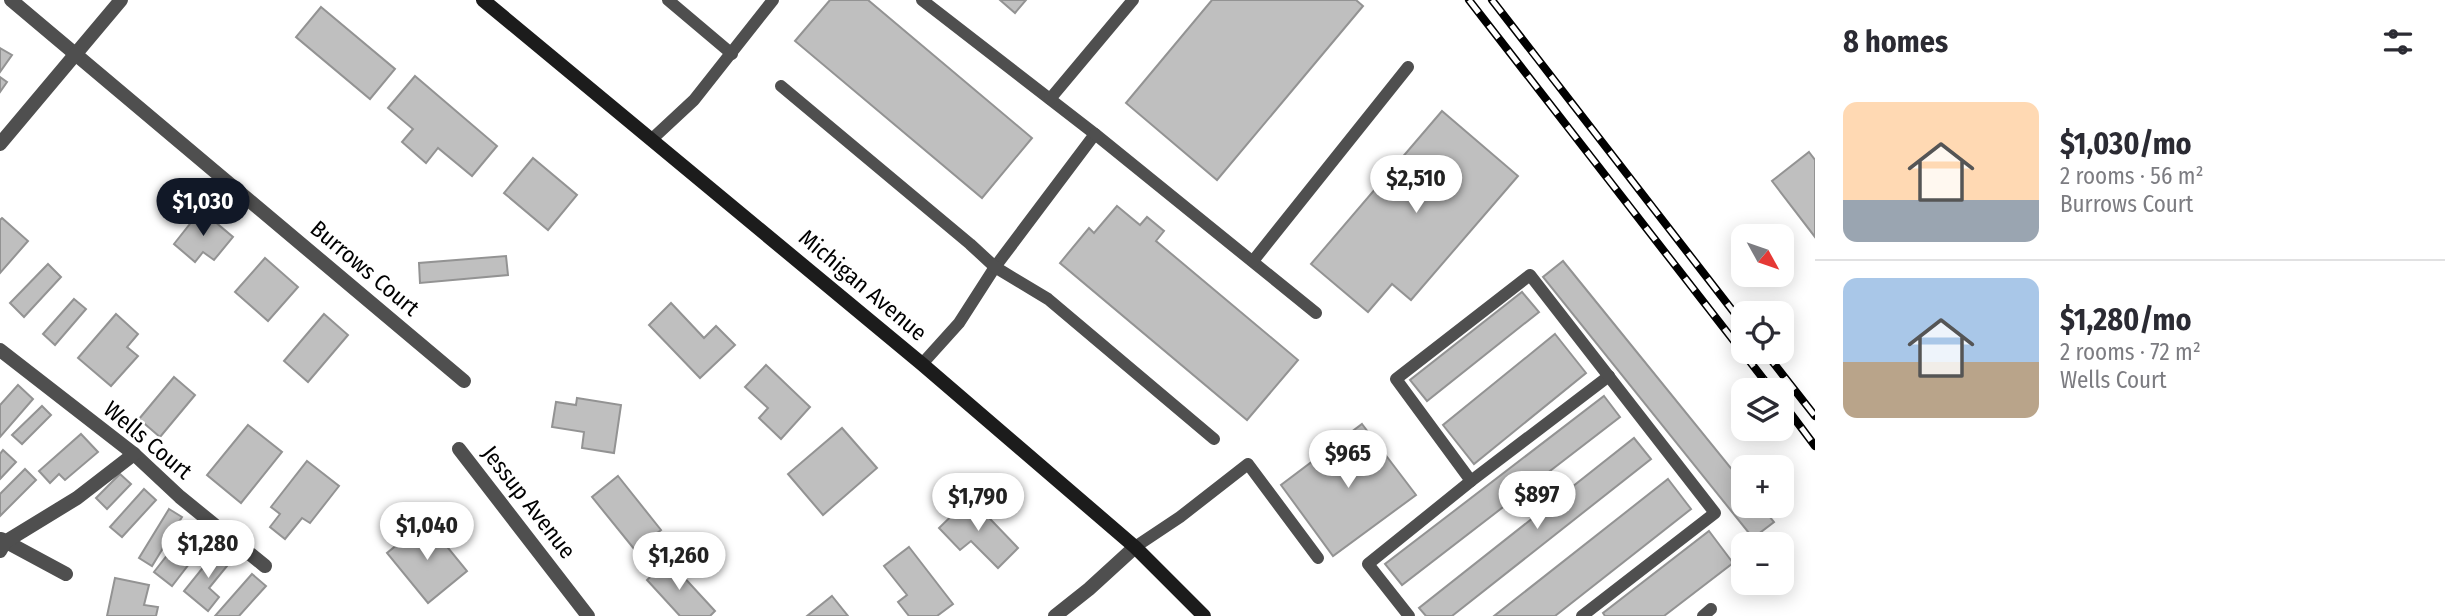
<!DOCTYPE html>
<meta charset="utf-8">
<style>
:root{--surface:#fff;--page:#f7f7f7;--text:#2b2b33;--muted:#7c7c81;--line:#e1e1e2;--accent:#111827}
body{margin:0;font-family:"Fira Sans Condensed",sans-serif;background:var(--page);color:var(--text);height:100vh;display:flex;flex-direction:column;font-size:26px;white-space:nowrap}
*{box-sizing:border-box;margin:0}
p{font-size:23px;color:var(--muted)}
.icon{flex:none;width:38px;height:38px;fill:none;stroke:currentColor;stroke-width:2;stroke-linecap:round;stroke-linejoin:round}
.map{position:relative;flex:1;overflow:hidden}
.side{display:flex;flex-direction:column;background:var(--surface);width:630px}
.side>*{flex:none}
.needle{width:46px;rotate:130deg}
.controls{position:absolute;left:1731px;top:224px;display:grid;gap:14px}
.controls a{display:grid;place-items:center;width:63px;height:63px;border-radius:14px;background:var(--surface);box-shadow:0 4px 18px #0003;font-size:35px}
.price{position:absolute;translate:-50% -60px;padding:0 16px;border-radius:24px;background:#fff;color:#222;font-size:23px;line-height:46px;filter:drop-shadow(0 2px 4px #0008)}
.price::after{content:'';position:absolute;left:50%;top:42px;width:21px;height:16px;margin-left:-10px;background:inherit;clip-path:polygon(0 0,100% 0,50% 100%)}
.price.selected{background:var(--accent);color:#fff}
ul{padding:0;list-style:none}
li{display:flex;align-items:center;gap:21px;height:175px;padding:0 28px}
li+li{border-top:2px solid var(--line)}
li span{display:grid;place-items:center;flex:none;width:196px;height:140px;border-radius:14px;color:#555}
li>.icon{margin-inline-start:auto}
span .icon{width:84px;height:84px;fill:#fffc;stroke-width:1}
li b{font-size:30px}
h2{display:flex;justify-content:space-between;align-items:center;height:84px;padding:0 28px;font-size:30px}
main{display:flex;flex:1;min-height:0}
.map>svg:first-child{display:block}
</style>
<main>
<div class="map">
<svg width="1815" height="616" viewBox="0 0 1815 616">
<rect width="100%" height="100%" fill="#fff"/>
<g fill="#bfbfbf" stroke="#939393" stroke-width="2">
<path d="M830,0H868L1032,138L982,198L795,41Z"/>
<path d="M1000,0H1026L1015,13Z"/>
<path d="M1212,0H1356L1363,6L1217,180L1126,103Z"/>
<path d="M321,7L395,69L370,99L296,37Z"/>
<path d="M0,48L12,55L0,72Z"/>
<path d="M415,76L497,146L472,176L438,148L426,163L402,142L413,129L388,108Z"/>
<path d="M0,77L7,82L0,92Z"/>
<path d="M1442,111L1518,176L1411,300L1392,284L1368,312L1311,264Z"/>
<path d="M1809,152L1815,160V237L1772,181Z"/>
<path d="M533,158L577,195L548,230L504,193Z"/>
<path d="M1117,206L1140,225L1147,217L1164,231L1156,241L1298,360L1247,420L1060,263L1089,228L1094,233Z"/>
<path d="M201,210L233,237L214,260L203,252L195,262L174,244Z"/>
<path d="M2,218L28,241L0,273V220Z"/>
<path d="M506,256L508,275L420,283L419,263Z"/>
<path d="M265,258L298,287L268,321L235,292Z"/>
<path d="M1563,261L1743,483V506H1761L1774,522L1753,538L1543,277Z"/>
<path d="M48,264L61,277L24,317L10,303Z"/>
<path d="M1522,292L1539,312L1427,401L1410,380Z"/>
<path d="M74,299L86,309L55,345L43,334Z"/>
<path d="M671,303L704,338L716,326L735,345L700,378L649,325Z"/>
<path d="M116,314L138,334L127,347L138,356L111,386L78,358Z"/>
<path d="M324,314L348,335L308,382L284,361Z"/>
<path d="M1555,334L1586,373L1474,464L1443,425Z"/>
<path d="M766,365L810,407L781,439L759,418L768,408L745,387Z"/>
<path d="M174,377L195,395L160,437L139,419Z"/>
<path d="M18,385L33,399L0,437V405Z"/>
<path d="M1604,396L1620,417L1402,585L1385,564Z"/>
<path d="M577,398L621,405L614,453L582,448L584,432L552,427L556,402L576,405Z"/>
<path d="M42,406L51,415L22,444L12,435Z"/>
<path d="M1362,424L1416,495L1333,556L1281,485Z"/>
<path d="M248,425L282,452L241,503L207,475Z"/>
<path d="M842,428L877,468L823,515L788,474Z"/>
<path d="M81,434L98,452L65,480L59,474L50,483L39,471Z"/>
<path d="M1634,438L1651,459L1452,616H1426L1419,608Z"/>
<path d="M3,450L16,462L0,479V454Z"/>
<path d="M307,461L339,486L310,523L302,518L285,539L270,527L280,514L271,507Z"/>
<path d="M25,469L36,480L0,516V494Z"/>
<path d="M120,474L131,484L107,509L96,498Z"/>
<path d="M618,476L661,530L635,550L592,497Z"/>
<path d="M1668,479L1691,509L1555,616H1494Z"/>
<path d="M144,489L156,500L122,537L110,527Z"/>
<path d="M970,498L1018,548L998,568L971,541L960,550L939,528Z"/>
<path d="M169,509L182,517L152,566L139,558Z"/>
<path d="M426,521L467,571L428,603L387,553Z"/>
<path d="M190,526L202,536L190,551L196,555L172,586L154,572Z"/>
<path d="M1709,531L1733,563L1664,616H1605L1603,613Z"/>
<path d="M909,547L953,604L937,616H909L898,602L907,595L884,566Z"/>
<path d="M218,549L232,560L209,588L219,597L208,611L184,591Z"/>
<path d="M668,560L715,611L710,616H680L647,580Z"/>
<path d="M252,574L266,586L239,616H215Z"/>
<path d="M115,578L149,585L144,605L158,607L156,616H107Z"/>
<path d="M832,596L848,616H807Z"/>
</g>
<g fill="none" stroke-linecap="round" stroke-linejoin="round">
<g stroke="#4f4f4f" stroke-width="12">
<path d="M668,0L732,54"/>
<path d="M922,0L1095,134L995,267L959,323L922,364"/>
<path d="M781,86L970,244L995,267L1048,299L1214,439"/>
<path d="M1050,99L1133,0"/>
<path d="M1095,134L1316,313"/>
<path d="M651,140L694,100L773,0"/>
<path d="M1253,261L1408,67"/>
<path d="M1471,481L1609,376"/>
<path d="M1135,547L1180,517L1248,464L1318,558"/>
<path d="M1409,616L1368,564L1471,481L1396,379L1530,275L1715,513L1582,616"/>
<path d="M1703,616L1711,609"/>
</g>
<g stroke="#4f4f4f" stroke-width="14">
<path d="M11,0L464,381"/>
<path d="M0,144L121,0"/>
<path d="M0,350L134,454L180,497L265,566"/>
<path d="M459,449L588,616"/>
<path d="M1,539L66,574"/>
<path d="M0,551L5,542L77,498L134,454"/>
<path d="M1055,616L1089,589L1135,547"/>
</g>
<path stroke="#1c1c1c" stroke-width="14" d="M483,0L922,364L1135,547L1204,616"/>
<defs>
<g id="rail">
<path d="M1469,0L1772,390"/>
<path d="M1492,0L1743,324"/>
<path d="M1765,352L1815,416"/>
<path d="M1782,402L1815,446"/>
</g>
</defs>
<use href="#rail" stroke="#000" stroke-width="8"/>
<use href="#rail" stroke="#fff" stroke-width="5" stroke-dasharray="16" stroke-linecap="butt"/>
</g>
<g text-anchor="middle" dominant-baseline="central" stroke-width="5" stroke-linejoin="round" paint-order="stroke">
<g font-size="23" fill="#000" stroke="#fff">
<text transform="translate(365 268) rotate(40)">Burrows Court</text>
<text transform="translate(863 285) rotate(40)">Michigan Avenue</text>
<text transform="translate(148 440) rotate(40)">Wells Court</text>
<text transform="translate(529 502) rotate(52)">Jessup Avenue</text>
</g>
</g>
</svg>
<div class="controls">
<a><svg class="needle" viewBox="-14 -14 28 28"><path d="M0-13l5 13h-10z" fill="#e53935"/><path d="M0 13l5-13h-10z" fill="#7c7c81"/></svg></a>
<a><svg class="icon" aria-label="locate" viewBox="0 0 24 24"><circle cx="12" cy="12" r="6"/><path d="M12 2v4M12 18v4M2 12h4M18 12h4"/></svg></a>
<a><svg class="icon" aria-label="layers" viewBox="0 0 24 24"><path d="M12 4l9 5-9 5-9-5zM3 14l9 5 9-5"/></svg></a>
<a>+</a>
<a>−</a>
</div>
<b class="price" style="left:1416px;top:215px">$2,510</b>
<b class="price selected" style="left:203px;top:238px">$1,030</b>
<b class="price" style="left:1348px;top:490px">$965</b>
<b class="price" style="left:1537px;top:531px">$897</b>
<b class="price" style="left:978px;top:533px">$1,790</b>
<b class="price" style="left:427px;top:562px">$1,040</b>
<b class="price" style="left:208px;top:580px">$1,280</b>
<b class="price" style="left:679px;top:592px">$1,260</b>
</div>
<section class="side">
<h2>8 homes<svg class="icon" aria-label="filters" viewBox="0 0 24 24"><path d="M4 7h16M4 17h16"/><circle cx="9" cy="7" r="2"/><circle cx="15" cy="17" r="2"/></svg></h2>
<ul>
<li><span style="background:linear-gradient(#ffd9b3 70%,#9aa5b1 0)"><svg class="icon" aria-label="home" viewBox="0 0 24 24"><path d="M3 11l9-7 9 7M6 9v11h12V9"/></svg></span><div><b>$1,030/mo</b><p>2 rooms · 56 m²</p><p>Burrows Court</p></div></li>
<li><span style="background:linear-gradient(#a9c7e8 60%,#b9a48a 0)"><svg class="icon" aria-label="home" viewBox="0 0 24 24"><path d="M3 11l9-7 9 7M6 9v11h12V9"/></svg></span><div><b>$1,280/mo</b><p>2 rooms · 72 m²</p><p>Wells Court</p></div></li>
</ul>
</section>
</main>
